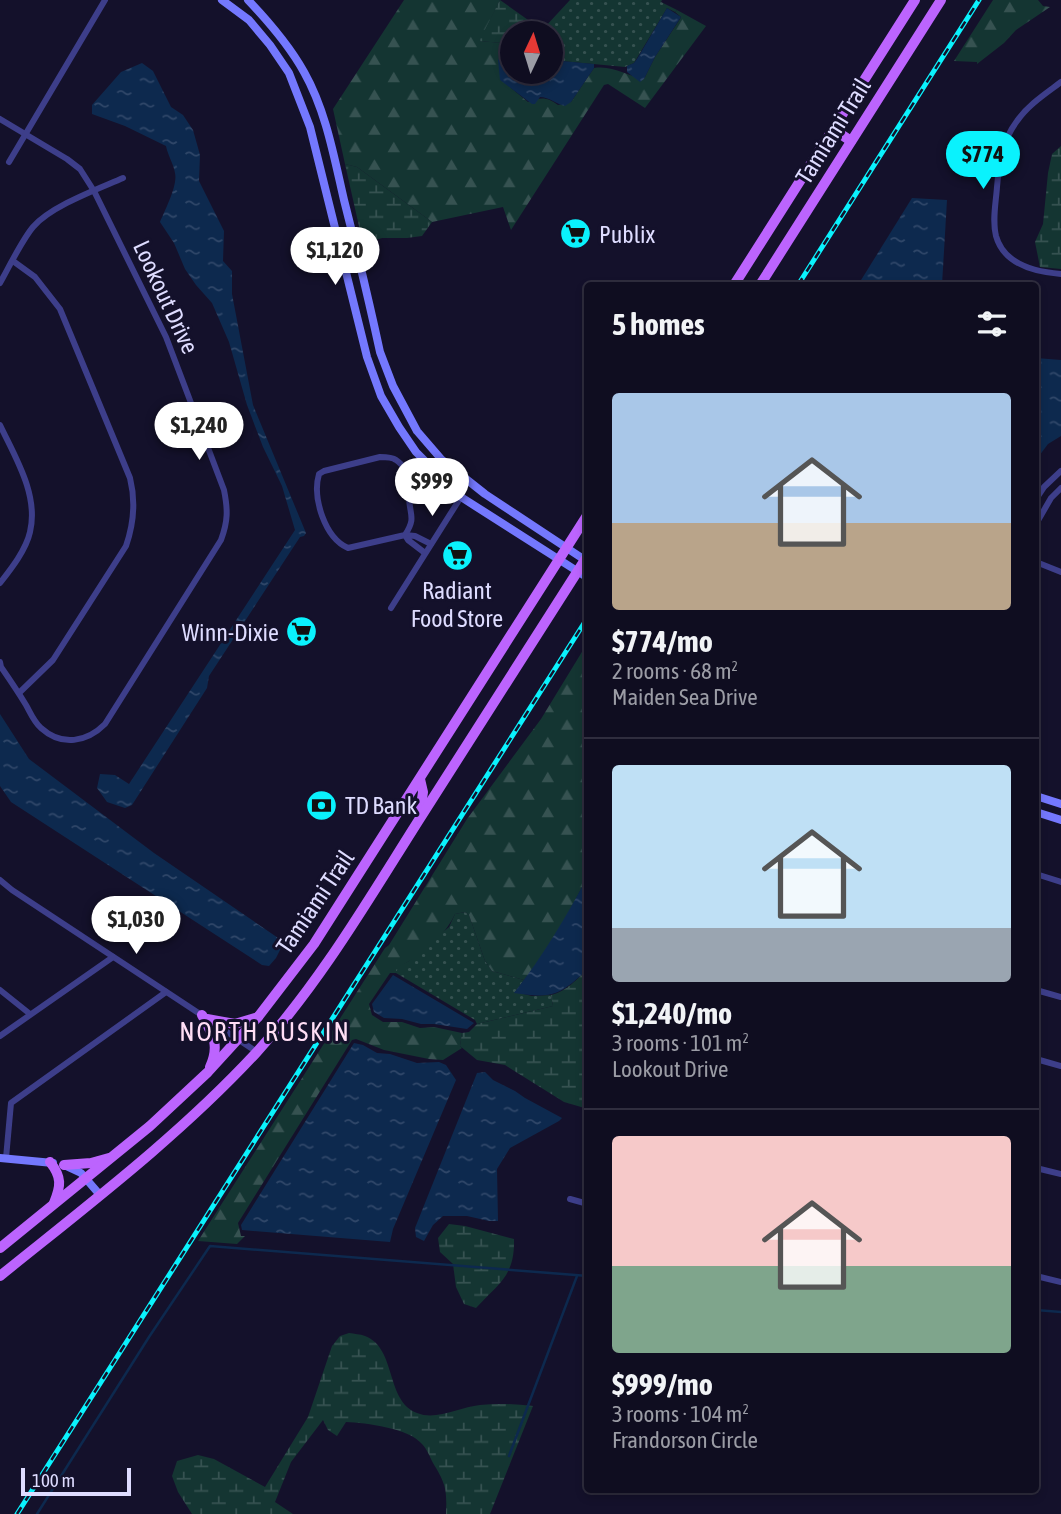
<!DOCTYPE html>
<meta charset="utf-8">
<style>
:root{--surface:#0f0d20;--page:#1d1b2d;--text:#f1f3f6;--muted:#9b9ca5;--line:#2f2d3e;--accent:#0af2fd}
body{margin:0;font-family:"Asap Condensed",sans-serif;background:var(--page);color:var(--text);height:100vh;display:flex;flex-direction:column;font-size:26px;white-space:nowrap}
*{box-sizing:border-box;margin:0}
p{font-size:23px;color:var(--muted)}
.icon{flex:none;width:38px;height:38px;fill:none;stroke:currentColor;stroke-width:2;stroke-linecap:round;stroke-linejoin:round}
.map{position:relative;flex:1;overflow:hidden}
.panel{position:absolute;left:584px;top:282px;width:455px;height:1211px;display:flex;flex-direction:column;background:var(--surface);border-radius:7px;box-shadow:0 4px 10px #0003,0 0 0 2px var(--line)}
.panel>*{flex:none}
.needle{width:46px;rotate:4deg}
.buttons{position:absolute;left:500px;top:21px;display:grid;gap:14px}
.buttons a{display:grid;place-items:center;width:63px;height:63px;border-radius:50%;background:var(--surface);box-shadow:0 4px 10px #0003,0 0 0 2px var(--line);font-size:35px}
.scale{position:absolute;left:21px;bottom:18px;width:110px;box-sizing:border-box;padding-left:7px;border:4px solid #dedcff;border-top:0;font-size:19px;line-height:24px;white-space:nowrap;color:#dedcff;-webkit-text-stroke:5px #14112b;paint-order:stroke}
.price{position:absolute;translate:-50% -60px;padding:0 16px;border-radius:24px;background:#fff;color:#222;font-size:23px;line-height:46px;filter:drop-shadow(0 2px 4px #0008)}
.price::after{content:'';position:absolute;left:50%;top:42px;width:21px;height:16px;margin-left:-10px;background:inherit;clip-path:polygon(0 0,100% 0,50% 100%)}
.price.active{background:var(--accent);color:#111}
ul{padding:0;list-style:none}
li{display:grid;align-content:center;gap:14px;height:371px;padding:0 28px}
li+li{border-top:2px solid var(--line)}
li span{display:grid;place-items:center;height:217px;border-radius:7px;color:#555}
li>.icon{margin-inline-start:auto}
span .icon{width:126px;height:126px;fill:#fffc;stroke-width:1}
li b{font-size:30px}
h2{display:flex;justify-content:space-between;align-items:center;height:84px;padding:0 28px;font-size:30px}
.map>svg:first-child{display:block}
</style>
<div class="map">
<svg width="1061" height="1514" viewBox="0 0 1061 1514">
<defs>
<pattern id="grass-dots" width="8" height="8" patternUnits="userSpaceOnUse" patternTransform="scale(1.75)"><rect width="8" height="8" fill="#143532"/><path d="M2 2h.1M6 6h.1" fill="none" stroke="#365251" stroke-width="1.8" stroke-linecap="round"/></pattern>
<pattern id="forest-firs" width="22" height="20" patternUnits="userSpaceOnUse" patternTransform="scale(1.75)"><rect width="22" height="20" fill="#143532"/><path d="M5 1l3.5 6h-7zM16 11l3.5 6h-7z" fill="#365251"/></pattern>
<pattern id="wetland-marsh" width="20" height="14" patternUnits="userSpaceOnUse" patternTransform="scale(1.75)"><rect width="20" height="14" fill="#143532"/><path d="M1 5h8M5 5V1M11 12h8M15 12V8" fill="none" stroke="#365251"/></pattern>
<pattern id="water-ripples" width="26" height="14" patternUnits="userSpaceOnUse" patternTransform="scale(1.75)"><rect width="26" height="14" fill="#0d294e"/><path d="M2 4q2-2 4 0t4 0M15 11q2-2 4 0t4 0" fill="none" stroke="#304769"/></pattern>
</defs>
<rect width="100%" height="100%" fill="#14112b"/>
<g fill="url(#grass-dots)">
<path d="M570,0H662L661,2L677,10L675,12L667,8L634,63L625,67L551,60V33H537L545,27Z"/>
<path d="M465,912L469,915L485,961L492,971L524,980L515,992L532,996L551,995L553,1006L477,1024L475,1020L396,973L395,970L399,966L409,961L449,927L455,914Z"/>
</g>
<g fill="url(#forest-firs)">
<path d="M404,0H500L480,41L513,44V55L503,54L500,79L528,102C541,97 547,97 558,105L571,102L594,68C613,65 627,76 644,79L655,57L680,19L681,17L675,12L677,10L706,26L645,108L608,84L604,85L511,230L503,207L432,222L357,167L345,164L333,109Z"/>
<path d="M993,0H1038L1043,6L1050,7L1016,30L1004,43L977,64V62L954,61Z"/>
<path d="M588,642V876L563,923L535,966L524,980L492,971L485,961L469,915L465,912L455,914C447,932 428,950 411,960C405,964 400,965 396,970V973H390L369,1004L372,1015L383,1022H402L420,1028L434,1027L462,1033L460,1046L462,1048L443,1060L429,1059L384,1050L356,1039L352,1040L238,1223L241,1236H245L237,1244L198,1241L385,948L389,945L467,819L541,719Z"/>
</g>
<g fill="url(#wetland-marsh)">
<path d="M500,0L538,27L536,33H513V44L479,41Z"/>
<path d="M1061,146V269L1040,267L1035,242L1043,224L1048,173L1052,154Z"/>
<path d="M345,164L357,167L432,222L422,236L407,238H382L363,244Z"/>
<path d="M588,969V1109L564,1102L505,1065L477,1060L460,1046L462,1033L469,1032L477,1024L553,1006L551,995C567,991 577,979 588,969Z"/>
<path d="M449,1224L465,1226L514,1239C515,1276 499,1283 476,1308L464,1304L456,1287L453,1264L440,1252L438,1238Z"/>
<path d="M349,1333C354,1334 360,1334 365,1336C397,1348 385,1401 417,1413C436,1421 460,1407 480,1405C498,1403 515,1404 533,1406L490,1514H446C447,1490 446,1484 433,1463C430,1457 427,1449 422,1444C409,1428 366,1423 346,1422L337,1436L328,1430L323,1420L291,1462L275,1502L293,1514H192L178,1492L172,1476L177,1461L198,1455L214,1459L265,1487L308,1417L332,1346L340,1336Z"/>
</g>
<g fill="url(#water-ripples)">
<path d="M667,8L681,17L655,57L644,79L640,82L627,72V66L634,63L637,59Z"/>
<path d="M503,54L513,55V72H551V60L594,64V68L571,102L565,106C556,104 549,97 540,97L535,104H532L500,80L498,60Z"/>
<path d="M142,63L153,71L171,107L183,115L193,130L200,155L199,181L224,231L223,261L232,271V294L253,405L306,533L304,536L300,537L209,676L207,688L132,805L125,808L107,802L97,788L100,774L115,775L129,784L295,530L282,486L263,447L247,405L229,342L212,303L196,285L185,269L174,243L160,222C165,210 178,185 175,173C174,165 168,156 166,146L125,126L92,114V105L121,72Z"/>
<path d="M912,198L947,200L942,285H858Z"/>
<path d="M1036,358L1061,360V436L1048,444L1036,460Z"/>
<path d="M0,714L29,759L154,853L284,942L276,958L269,966L262,965L11,802L0,786Z"/>
<path d="M588,876V969C560,995 553,999 514,993C543,956 566,917 588,876Z"/>
<path d="M393,975L474,1023L467,1029L434,1024H421L402,1019L384,1018L374,1012L372,1004Z"/>
<path d="M354,1043L363,1045L377,1053L390,1054L417,1063L439,1062L446,1065L456,1080L393,1229L390,1242L242,1230L241,1225Z"/>
<path d="M485,1072L493,1080L515,1091L525,1098L562,1118L559,1121L510,1148L497,1169L498,1221H489L467,1216H443L433,1225L424,1241L416,1237L415,1228L477,1073Z"/>
</g>
<g fill="none" stroke-linecap="round" stroke-linejoin="round">
<g stroke="#0d294e" stroke-width="2.5">
<path d="M1036,1310L1061,1312"/>
<path d="M509,1456L577,1276"/>
<path d="M37,1514L149,1337L210,1246L588,1276"/>
</g>
<g stroke="#3d3e8a" stroke-width="6">
<path d="M1061,82C1045,94 1028,105 1017,121C1002,141 999,163 997,187C996,202 992,220 996,236C1004,265 1035,272 1061,274"/>
<path d="M0,119L67,159L80,169L94,191L166,337L224,490C228,510 228,521 221,540L105,724C87,742 62,747 41,728C34,722 30,712 26,705C18,692 10,680 1,667L0,662"/>
<path d="M9,162L105,0"/>
<path d="M13,261L35,277L60,309L130,478C136,502 134,523 126,546L53,660L19,693"/>
<path d="M0,283C9,267 22,240 33,227C51,206 98,189 123,178"/>
<path d="M0,425C15,457 39,495 30,532C26,550 11,569 0,583"/>
<path d="M380,457C385,457 392,457 396,460C401,463 412,476 412,482C412,487 409,492 409,498C410,516 416,518 405,535L348,548C325,538 312,498 319,474L324,471Z"/>
<path d="M1036,499L1044,487L1061,471"/>
<path d="M1036,524L1051,498L1061,488"/>
<path d="M425,553L408,540L405,535L415,536L431,544"/>
<path d="M1036,562L1061,572"/>
<path d="M391,608L461,497"/>
<path d="M1036,874L1061,882"/>
<path d="M0,880L12,890L203,1016"/>
<path d="M0,990L30,1014"/>
<path d="M1036,990L1061,997"/>
<path d="M212,1022L257,1052"/>
<path d="M0,1036L113,957"/>
<path d="M1036,1059L1061,1066"/>
<path d="M6,1158L11,1103L166,992"/>
<path d="M1036,1168L1061,1174"/>
<path d="M570,1199L588,1204"/>
<path d="M1036,1276L1061,1282"/>
</g>
<g stroke="#7478fe" stroke-width="8">
<path d="M222,0L249,20L270,45L289,73L310,127L367,357L381,396L399,427L416,452L461,497L588,578"/>
<path d="M248,0C269,22 289,45 304,72C326,111 334,157 344,200C357,251 369,301 380,352L393,386L417,431L442,460L485,494L588,562"/>
<path d="M1036,796L1061,804"/>
<path d="M1036,812L1061,820"/>
<path d="M0,1158L53,1163"/>
<path d="M66,1166L81,1173L100,1195"/>
</g>
<g stroke="#bc64fe" stroke-width="10">
<path d="M833,129L851,141"/>
<path d="M734,285L915,0"/>
<path d="M760,285L941,0"/>
<path d="M420,779L423,792L420,813"/>
<path d="M202,1015C213,1035 220,1045 210,1067"/>
<path d="M207,1019L235,1024L258,1017"/>
<path d="M50,1162C62,1177 61,1186 54,1203"/>
<path d="M64,1165L91,1163L109,1158"/>
<path d="M0,1248L150,1126L208,1072L258,1017L314,944L588,514"/>
<path d="M0,1276C88,1205 179,1136 256,1053C319,984 367,902 417,823C473,734 531,645 588,555"/>
</g>
<defs>
<g id="rail">
<path d="M798,285L979,0"/>
<path d="M17,1514L588,617"/>
</g>
</defs>
<use href="#rail" stroke="#0af2fd" stroke-width="5"/>
<use href="#rail" stroke="#14112b" stroke-width="2.5" stroke-dasharray="8" stroke-linecap="butt"/>
</g>
<defs>
<symbol id="supermarket-disc" viewBox="-11 -11 22 22"><circle r="9.5" fill="#0af2fd" stroke="#14112b"/><path d="M-6-5.5h2.5l.6 2H6L4.5 2H-2.5L-4.4-4H-6ZM-1.5 3.2a1.3 1.3 0 1 0 .1 0ZM3 3.2a1.3 1.3 0 1 0 .1 0Z" fill="#111"/></symbol>
<symbol id="bank-disc" viewBox="-11 -11 22 22"><circle r="9.5" fill="#0af2fd" stroke="#14112b"/><path d="M-6-4H6V4H-6ZM0-2.3a2.3 2.3 0 1 0 0 4.6a2.3 2.3 0 1 0 0-4.6Z" fill="#111"/></symbol>
</defs>
<g fill-rule="evenodd">
<use href="#supermarket-disc" x="558" y="216" width="35" height="35"/>
<use href="#supermarket-disc" x="440" y="538" width="35" height="35"/>
<use href="#supermarket-disc" x="284" y="614" width="35" height="35"/>
<use href="#bank-disc" x="304" y="788" width="35" height="35"/>
</g>
<g text-anchor="middle" dominant-baseline="central" stroke-width="6" stroke-linejoin="round" paint-order="stroke">
<g font-size="24" fill="#dedcff" stroke="#14112b">
<text transform="translate(833 131) rotate(-58)">Tamiami Trail</text>
<text transform="translate(166 297) rotate(65)">Lookout Drive</text>
<text transform="translate(315 902) rotate(-56)">Tamiami Trail</text>
</g>
<g font-size="24" fill="#dedcff" stroke="#14112b" text-anchor="start">
<text x="599" y="234">Publix</text>
<text x="457" y="590" text-anchor="middle">Radiant<tspan x="457" dy="28">Food Store</tspan></text>
<text x="279" y="632" text-anchor="end">Winn-Dixie</text>
<text x="345" y="805">TD Bank</text>
</g>
<g font-size="26" letter-spacing="2" fill="#ffdef5" stroke="#14112b">
<text x="265" y="1032">NORTH RUSKIN</text>
</g>
</g>
</svg>
<div class="buttons">
<a><svg class="needle" viewBox="-14 -14 28 28"><path d="M0-13l5 13h-10z" fill="#e53935"/><path d="M0 13l5-13h-10z" fill="#9b9ca5"/></svg></a>
</div>
<div class="scale">100 m</div>
<b class="price active" style="left:983px;top:191px">$774</b>
<b class="price" style="left:335px;top:287px">$1,120</b>
<b class="price" style="left:199px;top:462px">$1,240</b>
<b class="price" style="left:432px;top:518px">$999</b>
<b class="price" style="left:136px;top:956px">$1,030</b>
<section class="panel">
<h2>5 homes<svg class="icon" aria-label="filters" viewBox="0 0 24 24"><path d="M4 7h16M4 17h16"/><circle cx="9" cy="7" r="2"/><circle cx="15" cy="17" r="2"/></svg></h2>
<ul>
<li><span style="background:linear-gradient(#a9c7e8 60%,#b9a48a 0)"><svg class="icon" aria-label="home" viewBox="0 0 24 24"><path d="M3 11l9-7 9 7M6 9v11h12V9"/></svg></span><div><b>$774/mo</b><p>2 rooms · 68 m²</p><p>Maiden Sea Drive</p></div></li>
<li><span style="background:linear-gradient(#bfe0f5 75%,#9aa5b1 0)"><svg class="icon" aria-label="home" viewBox="0 0 24 24"><path d="M3 11l9-7 9 7M6 9v11h12V9"/></svg></span><div><b>$1,240/mo</b><p>3 rooms · 101 m²</p><p>Lookout Drive</p></div></li>
<li><span style="background:linear-gradient(#f6c9c9 60%,#7fa58c 0)"><svg class="icon" aria-label="home" viewBox="0 0 24 24"><path d="M3 11l9-7 9 7M6 9v11h12V9"/></svg></span><div><b>$999/mo</b><p>3 rooms · 104 m²</p><p>Frandorson Circle</p></div></li>
</ul>
</section>
</div>
